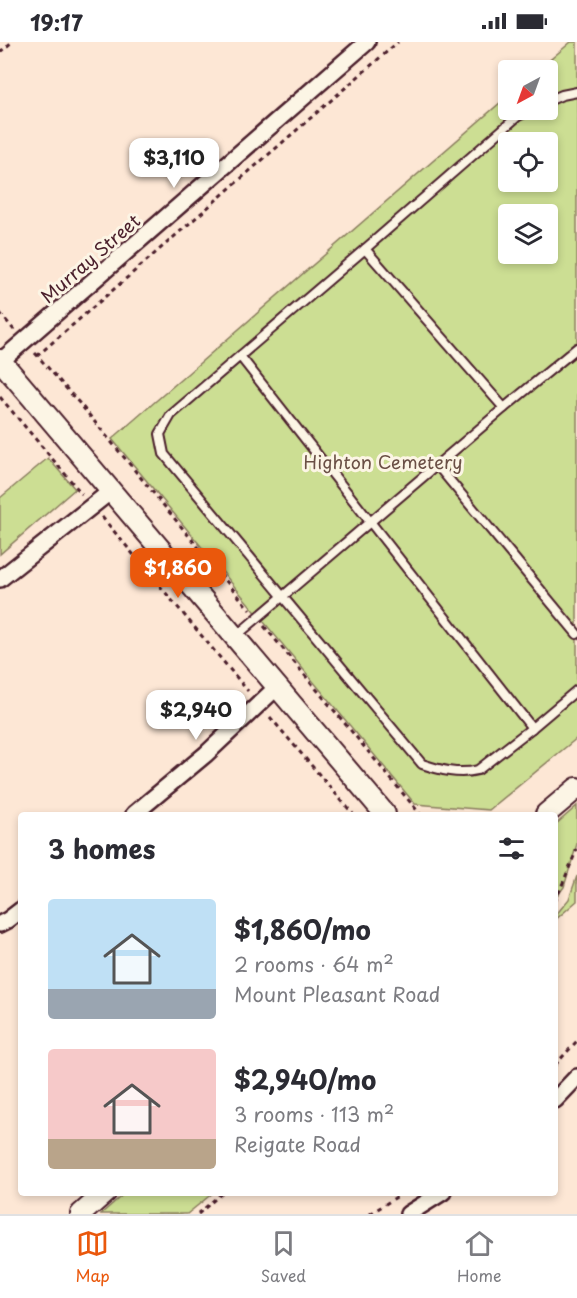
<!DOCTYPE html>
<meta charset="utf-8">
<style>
:root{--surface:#fff;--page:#f7f7f7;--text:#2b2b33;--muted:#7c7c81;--line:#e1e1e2;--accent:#ea580c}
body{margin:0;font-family:"Playpen Sans",sans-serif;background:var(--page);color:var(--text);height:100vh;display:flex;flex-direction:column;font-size:22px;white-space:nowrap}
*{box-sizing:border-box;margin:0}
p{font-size:20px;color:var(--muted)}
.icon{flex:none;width:33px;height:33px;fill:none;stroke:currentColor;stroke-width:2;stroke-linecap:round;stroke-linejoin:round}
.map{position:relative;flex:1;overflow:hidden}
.side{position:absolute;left:18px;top:770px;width:540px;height:384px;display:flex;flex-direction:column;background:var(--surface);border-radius:6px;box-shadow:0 3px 9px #0003}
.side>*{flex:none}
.needle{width:39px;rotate:221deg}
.fabs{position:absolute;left:498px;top:18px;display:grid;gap:12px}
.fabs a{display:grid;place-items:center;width:60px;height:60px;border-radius:6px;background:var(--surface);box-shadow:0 3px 9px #0003;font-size:30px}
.price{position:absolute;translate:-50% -51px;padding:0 14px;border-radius:12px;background:#fff;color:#222;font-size:20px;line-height:39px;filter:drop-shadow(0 2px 3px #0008)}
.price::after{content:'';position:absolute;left:50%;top:36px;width:18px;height:14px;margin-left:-9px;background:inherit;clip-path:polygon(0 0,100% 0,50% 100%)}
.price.selected{background:var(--accent);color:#fff}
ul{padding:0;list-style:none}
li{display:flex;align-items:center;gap:18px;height:150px;padding:0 30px}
li span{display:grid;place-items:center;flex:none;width:168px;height:120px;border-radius:6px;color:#555}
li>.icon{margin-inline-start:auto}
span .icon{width:72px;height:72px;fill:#fffc;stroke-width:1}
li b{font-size:26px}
h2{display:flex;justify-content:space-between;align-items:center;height:72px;padding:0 30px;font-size:26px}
.status{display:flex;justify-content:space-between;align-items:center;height:42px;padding:0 30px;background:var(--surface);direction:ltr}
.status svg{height:16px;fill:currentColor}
.tab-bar{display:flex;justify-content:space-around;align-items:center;height:84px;border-top:2px solid var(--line);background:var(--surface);font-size:16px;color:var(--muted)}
.tab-bar a{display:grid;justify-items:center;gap:3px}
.tab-bar .selected{color:var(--accent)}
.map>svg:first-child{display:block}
</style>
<div class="status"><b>19:17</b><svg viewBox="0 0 49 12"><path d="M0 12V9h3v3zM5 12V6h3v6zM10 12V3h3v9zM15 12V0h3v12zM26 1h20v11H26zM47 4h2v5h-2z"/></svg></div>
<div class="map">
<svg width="577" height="1172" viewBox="0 0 577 1172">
<rect width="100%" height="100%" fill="#fde7d5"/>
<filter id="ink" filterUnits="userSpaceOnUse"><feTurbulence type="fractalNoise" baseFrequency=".0167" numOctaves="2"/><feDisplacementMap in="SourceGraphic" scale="12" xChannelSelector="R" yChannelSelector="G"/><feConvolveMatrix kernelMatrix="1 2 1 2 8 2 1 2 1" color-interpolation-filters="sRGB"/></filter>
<g filter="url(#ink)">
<g fill="#ccde93" stroke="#8b7e5f" stroke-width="1.5" fill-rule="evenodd">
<path d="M571,0H577V696L489,768L415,762L112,397L508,54V68H548V28H538ZM508,100H548V140H508ZM508,172H548V212H508Z"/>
<path d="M48,416L75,447L0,512V456Z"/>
<path d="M577,764V802L564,845L555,857V783Z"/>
<path d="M577,834V859L555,878V874L569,857Z"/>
<path d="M126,1150H213V1151L187,1172H101Z"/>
</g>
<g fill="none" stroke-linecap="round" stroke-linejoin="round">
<defs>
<g id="lane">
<path d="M548,59L562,53L577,50"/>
<path d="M531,68L518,74L365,207L171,373L160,392L164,412L422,722C440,728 459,733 478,728L532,686L577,648"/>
<path d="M365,207L504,366"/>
<path d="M240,314L532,686"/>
<path d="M437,423L577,592"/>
<path d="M236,594L504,366L577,306"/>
</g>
<g id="street">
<path d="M1,319L367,0"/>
<path d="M0,537L111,449"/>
<path d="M134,772L206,712L277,645"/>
<path d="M0,882L8,878L21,868"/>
<path d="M555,1058L577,1035"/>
<path d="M408,1172L443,1150"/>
</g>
<g id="secondary">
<path d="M0,318L385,772"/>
<path d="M546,772L577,746"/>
<path d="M81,1172L106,1150"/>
</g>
</defs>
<use href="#lane" stroke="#4a1f2b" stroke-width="12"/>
<use href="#street" stroke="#4a1f2b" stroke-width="20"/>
<use href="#secondary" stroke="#4a1f2b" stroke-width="24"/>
<g stroke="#4a1f2b" stroke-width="3" stroke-dasharray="4.5 4.5" stroke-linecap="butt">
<path d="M0,10L12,0"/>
<path d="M0,271L14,288"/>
<path d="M35,311L80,362L250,568"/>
<path d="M37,314L398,0"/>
<path d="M0,355L82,452"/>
<path d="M102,475L248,649"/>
<path d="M264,584L420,772"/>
<path d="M270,675L353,772"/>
<path d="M555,860L577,807"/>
<path d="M555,1023L577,999"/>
<path d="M198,1172L223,1150"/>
<path d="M370,1172L404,1150"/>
</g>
<use href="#lane" stroke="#fcf5e5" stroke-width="8"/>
<use href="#street" stroke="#fcf5e5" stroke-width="15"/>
<use href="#secondary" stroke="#fcf5e5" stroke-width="20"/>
</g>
</g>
<g text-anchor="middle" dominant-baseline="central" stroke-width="6" stroke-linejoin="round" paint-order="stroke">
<g font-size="18" fill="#4a1f2b" stroke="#fcf5e5">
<text transform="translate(90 216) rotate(-41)">Murray Street</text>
</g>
<g font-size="18" fill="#6a4f45" stroke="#fcf5e5">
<text x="383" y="419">Highton Cemetery</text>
</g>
</g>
</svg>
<div class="fabs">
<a><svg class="needle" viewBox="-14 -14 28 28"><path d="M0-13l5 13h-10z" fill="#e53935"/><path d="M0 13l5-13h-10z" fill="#7c7c81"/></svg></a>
<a><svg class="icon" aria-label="locate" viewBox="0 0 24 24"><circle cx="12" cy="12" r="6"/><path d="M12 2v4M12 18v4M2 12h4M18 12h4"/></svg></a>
<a><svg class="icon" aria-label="layers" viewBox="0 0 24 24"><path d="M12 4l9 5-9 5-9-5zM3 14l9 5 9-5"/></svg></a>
</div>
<b class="price" style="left:174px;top:147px">$3,110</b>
<b class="price selected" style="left:178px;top:557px">$1,860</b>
<b class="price" style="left:196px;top:699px">$2,940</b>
<section class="side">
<h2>3 homes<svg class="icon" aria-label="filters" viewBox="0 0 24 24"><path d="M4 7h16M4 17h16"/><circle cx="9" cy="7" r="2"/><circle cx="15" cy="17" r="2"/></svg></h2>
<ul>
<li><span style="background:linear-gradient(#bfe0f5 75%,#9aa5b1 0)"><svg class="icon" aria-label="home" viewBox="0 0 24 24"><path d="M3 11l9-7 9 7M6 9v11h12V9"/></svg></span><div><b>$1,860/mo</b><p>2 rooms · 64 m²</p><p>Mount Pleasant Road</p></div></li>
<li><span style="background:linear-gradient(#f6c9c9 75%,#b9a48a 0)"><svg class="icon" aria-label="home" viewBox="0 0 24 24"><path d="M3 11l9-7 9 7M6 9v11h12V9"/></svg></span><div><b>$2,940/mo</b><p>3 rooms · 113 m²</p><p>Reigate Road</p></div></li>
</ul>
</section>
</div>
<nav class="tab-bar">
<a class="selected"><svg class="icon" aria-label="map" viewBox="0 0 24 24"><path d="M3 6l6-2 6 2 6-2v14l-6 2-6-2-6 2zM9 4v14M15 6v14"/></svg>Map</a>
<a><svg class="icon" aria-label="saved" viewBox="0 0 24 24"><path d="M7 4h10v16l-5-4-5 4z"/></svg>Saved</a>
<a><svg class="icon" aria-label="home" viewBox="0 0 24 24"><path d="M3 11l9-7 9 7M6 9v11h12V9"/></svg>Home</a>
</nav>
